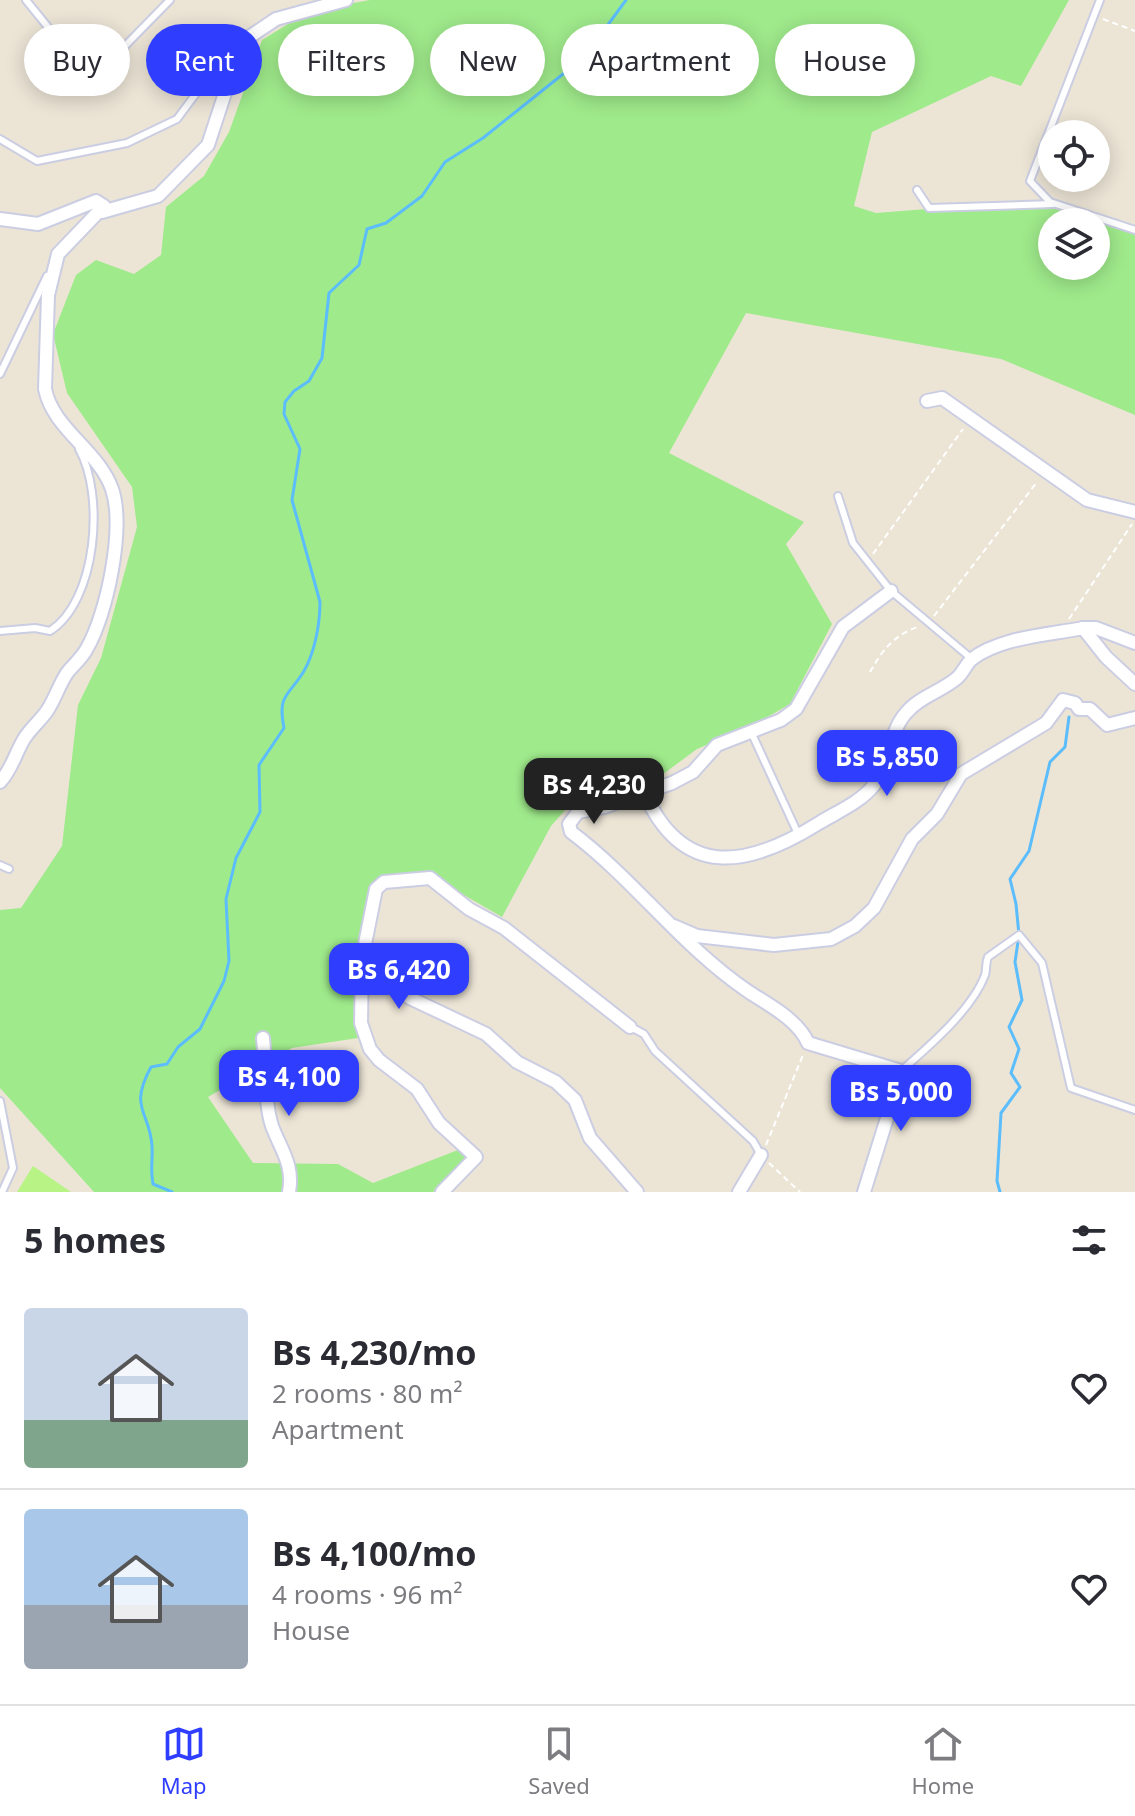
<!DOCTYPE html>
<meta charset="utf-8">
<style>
:root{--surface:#fff;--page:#f2f2f3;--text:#2b2b33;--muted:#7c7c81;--line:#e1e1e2;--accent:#2f3dff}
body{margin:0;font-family:"Noto Sans",sans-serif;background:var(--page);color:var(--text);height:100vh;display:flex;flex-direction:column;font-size:30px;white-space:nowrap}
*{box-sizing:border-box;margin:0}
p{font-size:26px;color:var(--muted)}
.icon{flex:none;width:44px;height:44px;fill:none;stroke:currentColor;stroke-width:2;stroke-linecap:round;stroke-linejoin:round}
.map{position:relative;height:1192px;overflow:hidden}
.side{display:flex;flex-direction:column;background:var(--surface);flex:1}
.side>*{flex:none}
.banner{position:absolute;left:24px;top:24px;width:1088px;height:72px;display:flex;gap:16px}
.buttons{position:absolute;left:1038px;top:120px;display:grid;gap:16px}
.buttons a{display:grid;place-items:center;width:72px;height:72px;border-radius:50%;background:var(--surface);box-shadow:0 4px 20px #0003;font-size:40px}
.price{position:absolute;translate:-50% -68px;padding:0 18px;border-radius:16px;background:var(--accent);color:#fff;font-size:26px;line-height:52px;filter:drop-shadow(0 2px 4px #0008)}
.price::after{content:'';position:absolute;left:50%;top:48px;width:24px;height:18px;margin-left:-12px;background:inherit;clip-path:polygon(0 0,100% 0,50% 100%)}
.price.on{background:#222;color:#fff}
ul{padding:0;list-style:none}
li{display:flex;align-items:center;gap:24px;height:200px;padding:0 24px}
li+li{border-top:2px solid var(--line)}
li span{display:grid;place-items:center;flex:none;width:224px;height:160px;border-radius:8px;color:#555}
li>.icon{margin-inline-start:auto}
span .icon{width:96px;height:96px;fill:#fffc;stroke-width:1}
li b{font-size:34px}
h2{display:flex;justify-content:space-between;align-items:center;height:96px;padding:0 24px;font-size:34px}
.tag{padding:0 28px;border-radius:36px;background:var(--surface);box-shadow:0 4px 20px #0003;font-size:28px;line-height:72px}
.tag.on{background:var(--accent);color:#fff}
.tab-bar{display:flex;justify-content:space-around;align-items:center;height:112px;border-top:2px solid var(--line);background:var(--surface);font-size:22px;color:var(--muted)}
.tab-bar a{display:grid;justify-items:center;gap:4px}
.tab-bar .on{color:var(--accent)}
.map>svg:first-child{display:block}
</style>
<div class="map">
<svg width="1135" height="1192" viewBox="0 0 1135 1192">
<rect width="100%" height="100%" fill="#ece5d6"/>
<path fill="#9fea8b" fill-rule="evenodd" d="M370,0H1069L1021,86L991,76L872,132L854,206L876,213L1027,201L1135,231V415L1001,359L746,313L669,453L804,522L786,544L832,624L790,704L754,725L697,749L647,786L567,808L551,826L502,917L431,876L374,890L357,954L358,1038L292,1048L208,1097L253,1163L338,1164L373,1183L458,1150L467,1159L433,1192H94L0,1088V910L21,908L62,846L78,705L101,658L137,527L132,487L67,393L53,334L76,275L96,260L134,274L161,255L166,207L204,176L229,132L262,40L309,11ZM1052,222H1096V266H1052Z"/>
<path fill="#b7f385" d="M33,1166L71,1192H17Z"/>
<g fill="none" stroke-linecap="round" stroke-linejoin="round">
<g stroke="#5bbdfc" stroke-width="3">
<path d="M172,1192L153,1184C150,1170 153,1160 152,1146C150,1111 128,1109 151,1067L167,1064L178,1047L200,1029L224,981L229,961L226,899L236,858L260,812L259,765L284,728C277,694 289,696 304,671C315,652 320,623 320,602L292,500L300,449L284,414L285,402L294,391L309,381L322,358L329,293L359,265L367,229L386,223L422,196L445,162L483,138L563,74L591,48L626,0"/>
<path d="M1000,1192L997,1181L1001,1113L1020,1087L1011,1073L1019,1049L1009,1027L1022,1000L1015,962L1019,935L1016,904L1010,879L1029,851L1050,762L1065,747L1069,717"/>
</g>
<defs>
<g id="service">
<path d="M26,0L56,37L94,56L123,48L170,0"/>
<path d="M1100,0L1030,181L1050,202L1135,230"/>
<path d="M0,139L37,161L127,143L177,119L224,56"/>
<path d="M917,190L929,208L1053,204"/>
<path d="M0,374L47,276"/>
<path d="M838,496L853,543L891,591L972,659"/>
<path d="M0,631L35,628L50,631C97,601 105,495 79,449"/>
<path d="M752,734L799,836"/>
<path d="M0,865L9,869"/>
<path d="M631,1027L644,1034L655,1051L753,1141L761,1155"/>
<path d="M901,1071C928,1047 972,1010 985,975C987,969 985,964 988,957L1019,935L1042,963L1071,1088L1135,1110"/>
<path d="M0,1101L13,1168L2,1192"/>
</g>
<g id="minor">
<path d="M102,212L158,196L208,145L226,90L227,52L276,19L346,0"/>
<path d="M0,219L38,224L96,201L104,206L58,254L48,295L45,389C53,429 98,450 112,489C125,528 107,615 86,650C81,659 73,665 67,673C59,685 55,699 47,711C40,721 30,729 24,739C15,754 12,769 0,782"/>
<path d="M927,401L942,398L1087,500L1135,512"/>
<path d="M1083,628L1106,657L1135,684"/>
<path d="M644,792C683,881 749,867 819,823C837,812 861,802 874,785C891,765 888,733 906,713C919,697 942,691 957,678C963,673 966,664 972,659C1000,637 1049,635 1083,628H1096L1135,643"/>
<path d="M674,926L697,936L774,945L831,939L855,926L874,908L912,839L937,814L961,774L1046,723L1063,700L1075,703L1079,709H1090L1107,725L1135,718"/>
<path d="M363,954L376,889L384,882L430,878L469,909L504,928L630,1027"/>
<path d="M263,1038C266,1065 264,1101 272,1126C281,1150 294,1165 289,1192"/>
<path d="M442,1192L476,1157L439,1123L417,1089L379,1060L370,1049L361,1023L362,963L363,954L370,951L377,952L396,987L410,998L486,1034L517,1062L556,1082L575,1100L590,1138L637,1192"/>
<path d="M739,1192L761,1155"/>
<path d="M864,1192L892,1102L902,1083L901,1071L808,1043C798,1020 769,1005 749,992C682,947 635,880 571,832L569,824L578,812L604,807L672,783L693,772L717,745L781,720L796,709L843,627L891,591"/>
</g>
</defs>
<use href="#service" stroke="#cbcde2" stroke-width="10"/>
<use href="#minor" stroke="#cbcde2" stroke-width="16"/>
<g stroke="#fff" stroke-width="2" stroke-dasharray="6 4" stroke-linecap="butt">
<path d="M1103,19L1135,31"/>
<path d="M873,554L963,429"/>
<path d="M934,616L1037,482"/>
<path d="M1069,619L1132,524"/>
<path d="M870,672C883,649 894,635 920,626"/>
<path d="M766,1145L803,1055"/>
<path d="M769,1163L800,1192"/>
</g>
<use href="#service" stroke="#fff" stroke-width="6"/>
<use href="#minor" stroke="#fff" stroke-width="12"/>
</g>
</svg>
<div class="buttons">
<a><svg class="icon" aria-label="locate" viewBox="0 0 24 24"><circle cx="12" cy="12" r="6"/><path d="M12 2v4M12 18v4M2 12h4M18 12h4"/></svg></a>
<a><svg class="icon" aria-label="layers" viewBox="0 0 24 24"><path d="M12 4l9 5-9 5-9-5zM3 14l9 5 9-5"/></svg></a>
</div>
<b class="price" style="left:887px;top:798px">Bs 5,850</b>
<b class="price on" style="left:594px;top:826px">Bs 4,230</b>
<b class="price" style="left:399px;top:1011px">Bs 6,420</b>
<b class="price" style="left:289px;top:1118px">Bs 4,100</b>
<b class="price" style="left:901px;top:1133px">Bs 5,000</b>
<div class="banner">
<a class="tag">Buy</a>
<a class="tag on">Rent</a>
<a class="tag">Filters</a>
<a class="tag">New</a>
<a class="tag">Apartment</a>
<a class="tag">House</a>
</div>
</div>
<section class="side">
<h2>5 homes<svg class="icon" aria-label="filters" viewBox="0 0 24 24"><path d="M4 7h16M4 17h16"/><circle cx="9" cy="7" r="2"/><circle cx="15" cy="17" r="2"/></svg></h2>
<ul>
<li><span style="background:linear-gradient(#c9d6e8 70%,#7fa58c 0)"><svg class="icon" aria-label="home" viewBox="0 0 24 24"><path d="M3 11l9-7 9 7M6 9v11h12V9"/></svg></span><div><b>Bs 4,230/mo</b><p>2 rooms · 80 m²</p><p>Apartment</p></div><svg class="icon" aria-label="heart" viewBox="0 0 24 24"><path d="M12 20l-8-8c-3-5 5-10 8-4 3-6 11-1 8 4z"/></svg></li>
<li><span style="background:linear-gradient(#a9c7e8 60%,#9aa5b1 0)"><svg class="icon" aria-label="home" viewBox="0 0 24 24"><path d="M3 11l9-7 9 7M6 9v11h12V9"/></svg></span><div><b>Bs 4,100/mo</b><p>4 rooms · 96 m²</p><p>House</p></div><svg class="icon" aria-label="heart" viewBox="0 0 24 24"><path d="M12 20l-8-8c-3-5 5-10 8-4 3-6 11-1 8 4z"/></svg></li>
</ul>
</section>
<nav class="tab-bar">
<a class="on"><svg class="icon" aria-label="map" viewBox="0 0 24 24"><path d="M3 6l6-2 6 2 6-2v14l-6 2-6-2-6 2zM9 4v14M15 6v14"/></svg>Map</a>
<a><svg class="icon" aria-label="saved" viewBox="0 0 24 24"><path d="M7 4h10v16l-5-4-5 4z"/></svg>Saved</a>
<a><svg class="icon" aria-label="home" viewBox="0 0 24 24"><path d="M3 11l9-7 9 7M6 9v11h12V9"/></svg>Home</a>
</nav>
